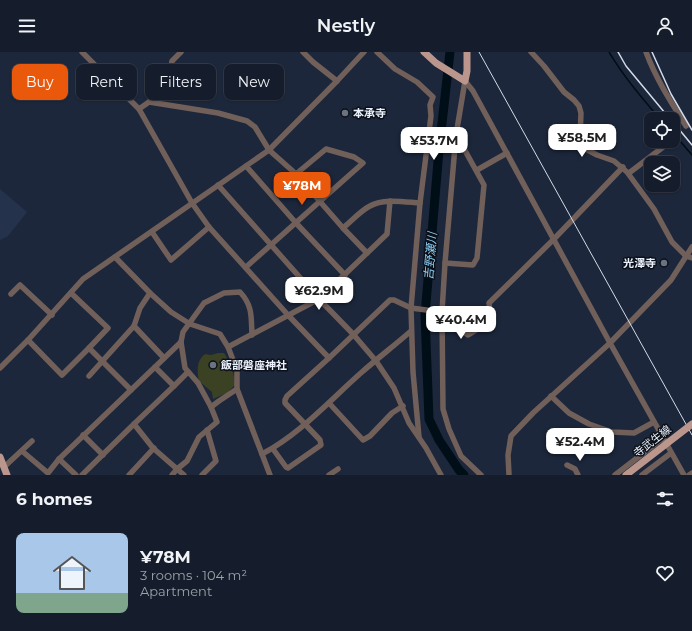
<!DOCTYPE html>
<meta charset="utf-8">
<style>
:root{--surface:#151d2c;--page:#222a38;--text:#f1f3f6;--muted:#9da2a9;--line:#343b48;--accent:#ea580c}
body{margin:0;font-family:Montserrat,"Noto Sans JP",sans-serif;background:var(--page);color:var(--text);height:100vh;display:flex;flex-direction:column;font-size:15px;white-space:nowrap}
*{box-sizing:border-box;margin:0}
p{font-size:13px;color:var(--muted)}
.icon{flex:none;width:22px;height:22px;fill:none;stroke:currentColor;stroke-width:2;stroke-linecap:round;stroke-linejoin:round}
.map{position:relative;height:423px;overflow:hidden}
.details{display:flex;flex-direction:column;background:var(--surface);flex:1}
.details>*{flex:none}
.top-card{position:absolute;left:12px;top:12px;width:400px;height:36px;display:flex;gap:8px}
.controls{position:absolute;left:644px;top:60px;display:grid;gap:8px}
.controls a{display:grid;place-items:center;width:36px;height:36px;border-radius:8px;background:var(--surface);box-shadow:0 1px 3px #0004,0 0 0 1px var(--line);font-size:20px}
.price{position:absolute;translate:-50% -34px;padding:0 9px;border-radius:8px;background:#fff;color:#222;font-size:13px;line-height:26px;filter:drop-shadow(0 1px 2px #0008)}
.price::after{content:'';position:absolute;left:50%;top:24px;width:12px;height:9px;margin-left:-6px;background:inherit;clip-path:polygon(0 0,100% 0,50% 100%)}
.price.selected{background:var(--accent);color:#fff}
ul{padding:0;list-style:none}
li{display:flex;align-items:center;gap:12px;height:100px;padding:0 16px}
li span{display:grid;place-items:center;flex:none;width:112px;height:80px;border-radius:8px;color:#555}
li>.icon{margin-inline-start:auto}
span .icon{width:48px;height:48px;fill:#fffc;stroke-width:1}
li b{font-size:17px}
h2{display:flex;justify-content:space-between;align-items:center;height:48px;padding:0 16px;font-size:17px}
.chip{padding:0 14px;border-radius:8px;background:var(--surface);box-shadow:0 1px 3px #0004,0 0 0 1px var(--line);font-size:14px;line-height:36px}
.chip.selected{background:var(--accent);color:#fff}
header{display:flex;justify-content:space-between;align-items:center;height:52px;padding:0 16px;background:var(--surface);font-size:18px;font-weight:600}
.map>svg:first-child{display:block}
</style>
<header><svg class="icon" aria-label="menu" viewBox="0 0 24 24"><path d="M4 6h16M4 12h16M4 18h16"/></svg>Nestly<svg class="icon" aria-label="person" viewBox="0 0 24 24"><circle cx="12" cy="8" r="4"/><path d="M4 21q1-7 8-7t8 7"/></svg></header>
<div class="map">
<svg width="692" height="423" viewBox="0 0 692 423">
<rect width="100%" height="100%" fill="#1c273b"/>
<path fill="#24324b" d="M0,137L27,160L8,184L0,188Z"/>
<path fill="#3b4224" d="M218,301H224C230,310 235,322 235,333L227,341L213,347L212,340L199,329C197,319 196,309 205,302L211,303Z"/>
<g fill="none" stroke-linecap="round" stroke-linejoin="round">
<g stroke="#000e18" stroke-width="1.5">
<path d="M609,0C624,25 642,46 660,67"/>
<path d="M673,81L692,103"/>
</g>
<path stroke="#000e18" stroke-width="9" d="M450,0L439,98L425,263L429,367L439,388L459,418L464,423"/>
<g stroke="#715f5a" stroke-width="5.5">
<path d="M82,0L139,57L192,151L209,175L288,263L329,306L390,248H394L411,256L442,260"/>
<path d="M303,0L313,10L337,29"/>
<path d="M377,0L395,17L417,30L433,45L430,53L431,64L420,151L411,256L413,320L419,385"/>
<path d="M531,0L544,14L564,40L574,48L579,54L581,61L580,87L581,93L584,96L597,103L614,109L627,120L654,157L672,190L686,204L692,206"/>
<path d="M646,0C656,27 671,50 686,74"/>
<path d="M465,29L473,39L610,291L684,423"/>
<path d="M465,29L456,83L445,211L442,260L443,357L449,377L461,404L481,423"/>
<path d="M149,50L218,61L247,69L255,75L269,98L296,122L343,176L367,201"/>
<path d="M139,57L149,50L169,28L172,9L181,0"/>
<path d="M246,114L296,171L345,223"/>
<path d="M477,118L507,101"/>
<path d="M629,121L671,89"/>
<path d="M218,133L319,247L353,282L376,309L394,336L409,371L426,396L441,423"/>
<path d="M343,176C352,169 360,159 370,154C384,146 405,150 420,151"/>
<path d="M152,180L171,208L209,175"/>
<path d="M115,205L150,241L171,260L190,272L220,282L228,295L237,318V337L270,423"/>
<path d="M445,211L473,213L477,206L484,133L457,84"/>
<path d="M246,215L363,111L354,105L326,97L296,122"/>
<path d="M71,241L108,276L89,296"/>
<path d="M11,242L20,233L52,263"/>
<path d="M442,265L468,283C483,274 492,270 489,251L554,187L623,115"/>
<path d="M134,274L164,306"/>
<path d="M28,288L62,323L89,296L131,338"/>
<path d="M181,290L185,316L198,331L211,355"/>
<path d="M228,295L319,247L387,182L390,149"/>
<path d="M155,315L181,290L183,280L204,251L224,241L240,240C253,254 251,265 252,283"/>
<path d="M0,316L28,288L83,227L269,98L337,29L364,0"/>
<path d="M89,324L134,274L140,256L150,241"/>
<path d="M174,334L188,320"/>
<path d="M551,344L569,361L589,372L612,380L634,381L654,370"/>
<path d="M329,351L363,388L370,384L392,361L403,354"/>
<path d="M83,383L103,403"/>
<path d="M273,397L286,415L288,416L321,393L320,388L285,351V348L287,344L329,306"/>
<path d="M22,399L48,421L59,407L155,315L174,334L134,372L153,396L184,423"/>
<path d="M262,402C300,382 329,349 362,320C378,306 395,293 411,279"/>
<path d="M59,407L76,423"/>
<path d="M567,413L575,417L578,423"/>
<path d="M4,415L32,389"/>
<path d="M82,423L134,372"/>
<path d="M129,423L154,396"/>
<path d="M172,423L177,417L187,409L199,385L217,370L211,355L219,349L237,337"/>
<path d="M202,423L216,409L207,378"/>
<path d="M329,423L338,417"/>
<path d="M509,423L508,403L511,384L533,361L610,291L671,228L692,195"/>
<path d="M615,423L663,386"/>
<path d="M642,423L671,401"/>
<path d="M689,423L692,421"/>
</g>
<g stroke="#bb968d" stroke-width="7">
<path d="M424,0L436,11L465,29L467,19V0"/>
<path d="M0,405L7,423"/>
</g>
<path stroke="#d4dbe7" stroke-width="1" d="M479,0L692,383"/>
<g stroke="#d4dbe7" stroke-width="1.5">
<path d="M618,0L626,14L670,67"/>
<path d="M652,0L671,42L692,78"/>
<path d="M673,70L692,93"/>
</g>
<path stroke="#bb968d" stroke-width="7" d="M626,423L692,372"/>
</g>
<g fill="#6b7280" stroke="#0b1019" stroke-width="1.5">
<circle cx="345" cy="61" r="4"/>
<circle cx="664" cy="211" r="4"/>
<circle cx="213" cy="313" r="4"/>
</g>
<g text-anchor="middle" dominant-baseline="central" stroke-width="3" stroke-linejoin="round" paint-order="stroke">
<g font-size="11" font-weight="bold" fill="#ebf2fd" stroke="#0b1019" text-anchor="start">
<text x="353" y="61">本承寺</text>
<text x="656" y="211" text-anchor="end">光澤寺</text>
<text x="221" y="313">飯部磐座神社</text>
</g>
<g font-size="11" fill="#ebf2fd" stroke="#0b1019">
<text transform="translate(652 389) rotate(-38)">寺武生線</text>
</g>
<g font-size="12" font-style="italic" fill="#8dcef4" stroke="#0b1019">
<text transform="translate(430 204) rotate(-85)">吉野瀬川</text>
</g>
</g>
</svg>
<div class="controls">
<a><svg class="icon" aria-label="locate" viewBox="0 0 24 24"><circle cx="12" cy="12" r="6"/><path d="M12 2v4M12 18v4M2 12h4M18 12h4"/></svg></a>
<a><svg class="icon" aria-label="layers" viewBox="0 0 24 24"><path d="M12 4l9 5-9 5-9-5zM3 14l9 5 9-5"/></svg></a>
</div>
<b class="price" style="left:582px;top:106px">¥58.5M</b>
<b class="price" style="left:434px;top:109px">¥53.7M</b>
<b class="price selected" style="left:302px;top:154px">¥78M</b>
<b class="price" style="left:319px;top:259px">¥62.9M</b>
<b class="price" style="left:461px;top:288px">¥40.4M</b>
<b class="price" style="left:580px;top:410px">¥52.4M</b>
<div class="top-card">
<a class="chip selected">Buy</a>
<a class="chip">Rent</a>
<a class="chip">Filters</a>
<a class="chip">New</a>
</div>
</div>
<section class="details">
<h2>6 homes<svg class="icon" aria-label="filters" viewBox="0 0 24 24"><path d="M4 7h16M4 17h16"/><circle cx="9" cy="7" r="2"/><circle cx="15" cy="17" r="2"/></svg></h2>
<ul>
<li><span style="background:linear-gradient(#a9c7e8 75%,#7fa58c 0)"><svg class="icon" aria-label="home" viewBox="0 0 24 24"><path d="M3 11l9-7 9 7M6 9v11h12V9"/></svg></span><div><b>¥78M</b><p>3 rooms · 104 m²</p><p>Apartment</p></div><svg class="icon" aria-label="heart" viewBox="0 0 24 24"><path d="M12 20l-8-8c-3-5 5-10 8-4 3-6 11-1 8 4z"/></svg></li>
</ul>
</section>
